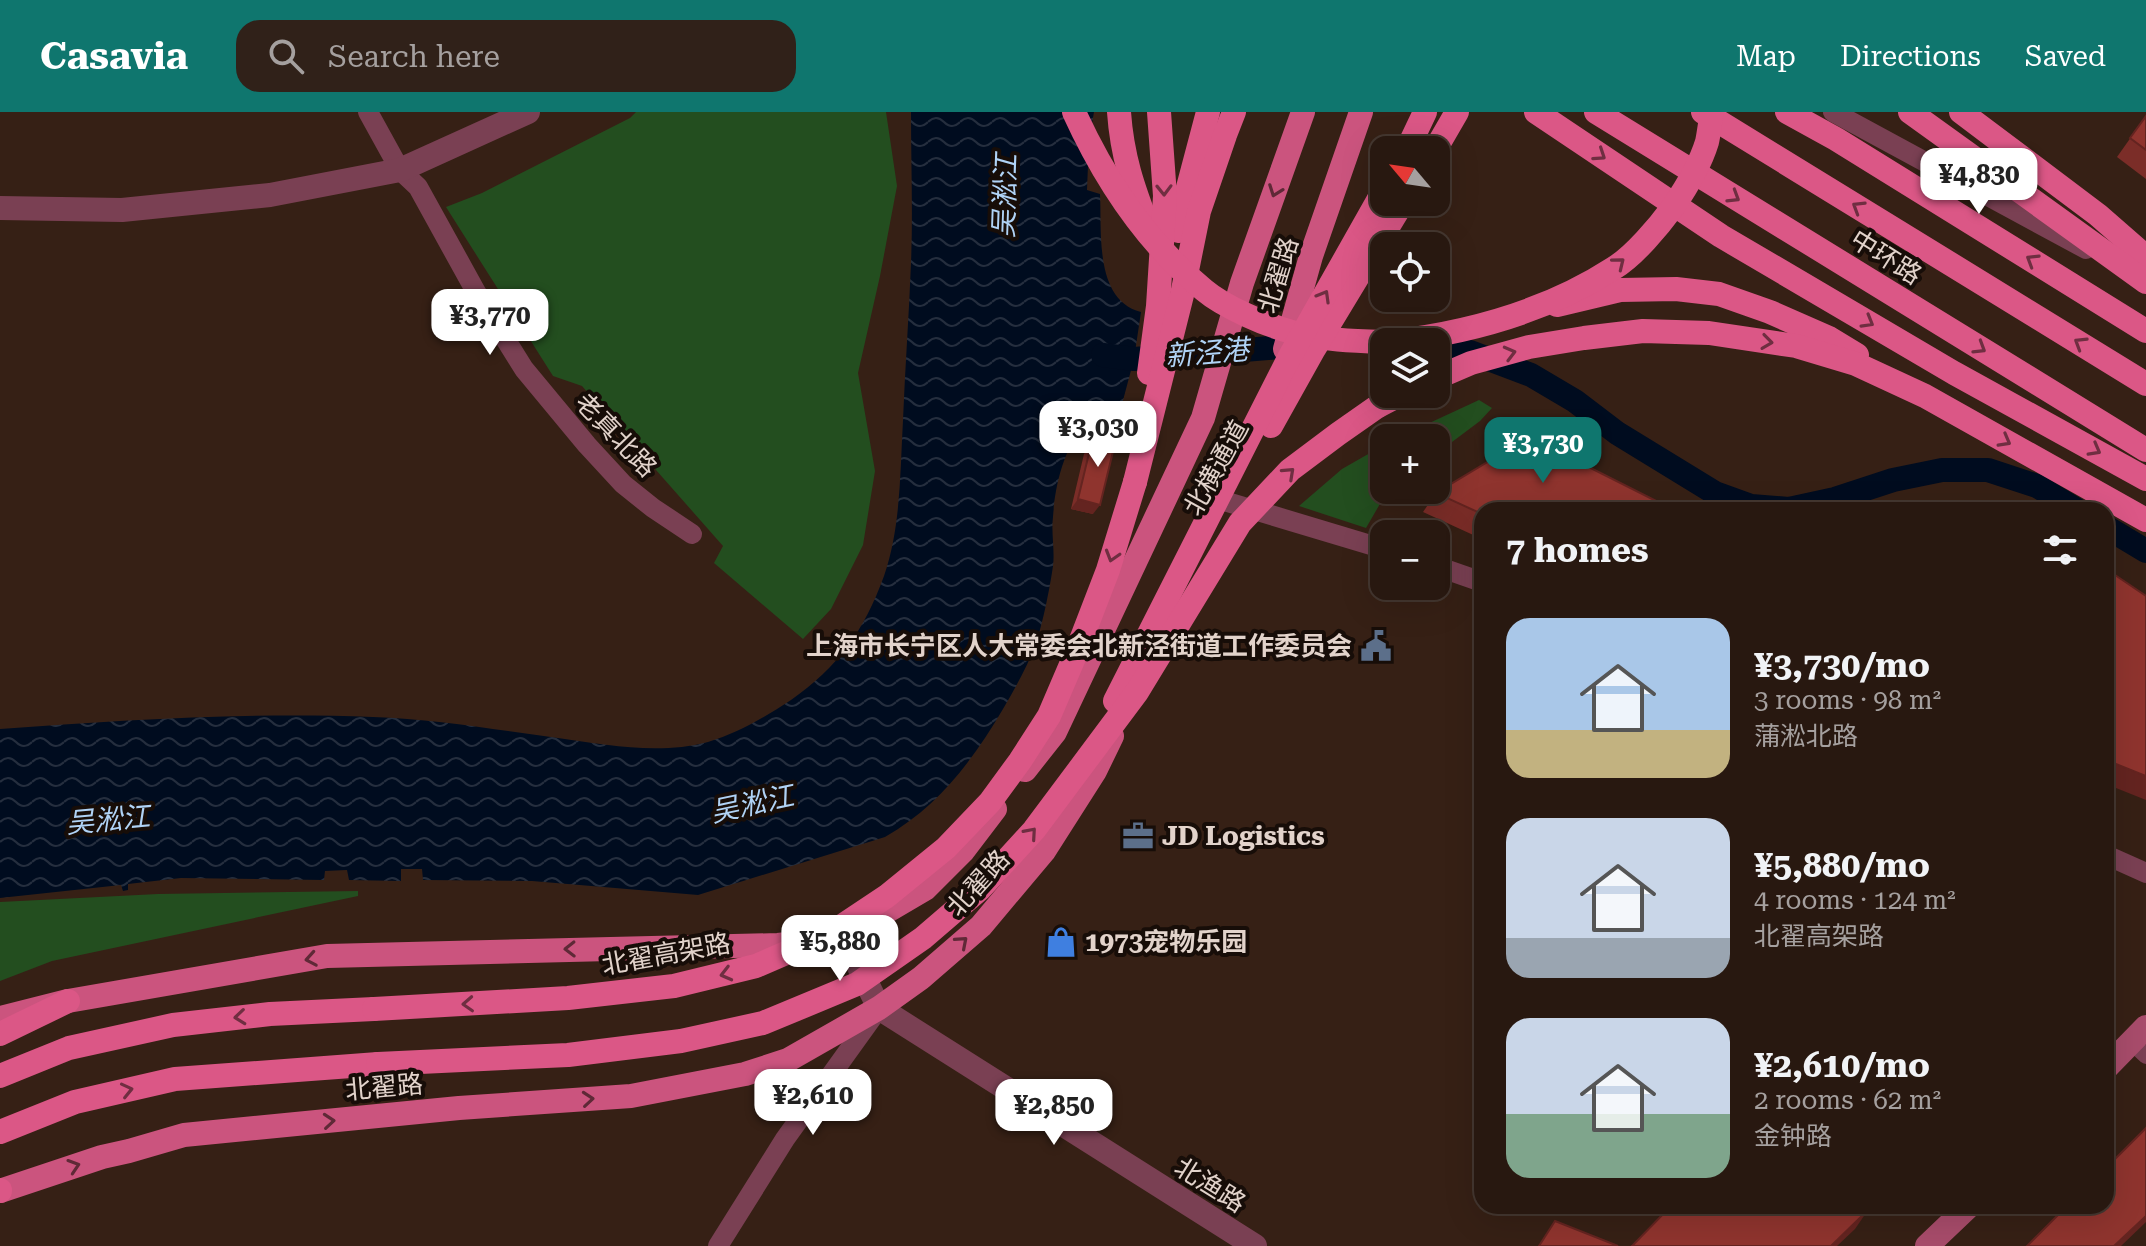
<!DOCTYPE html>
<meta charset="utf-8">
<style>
:root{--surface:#281810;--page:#302119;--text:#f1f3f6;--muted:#a5a09f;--line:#443730;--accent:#0f766e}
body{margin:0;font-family:"Roboto Serif","Noto Sans SC",serif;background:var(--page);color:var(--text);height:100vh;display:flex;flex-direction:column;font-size:30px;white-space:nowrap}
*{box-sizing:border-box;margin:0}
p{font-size:26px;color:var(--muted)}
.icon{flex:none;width:44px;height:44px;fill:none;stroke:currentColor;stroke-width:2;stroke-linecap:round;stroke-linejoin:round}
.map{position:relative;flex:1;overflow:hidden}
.sheet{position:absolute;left:1474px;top:390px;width:640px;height:712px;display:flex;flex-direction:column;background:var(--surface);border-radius:24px;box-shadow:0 8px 32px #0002,0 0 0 2px var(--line)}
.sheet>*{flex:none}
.needle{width:52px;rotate:299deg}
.fabs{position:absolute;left:1370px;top:24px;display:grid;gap:16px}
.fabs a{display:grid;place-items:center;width:80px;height:80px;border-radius:16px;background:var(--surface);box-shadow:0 8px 32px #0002,0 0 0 2px var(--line);font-size:40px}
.price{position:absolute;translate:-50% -68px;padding:0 18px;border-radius:16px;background:#fff;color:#222;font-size:26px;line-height:52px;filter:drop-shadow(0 2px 4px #0008)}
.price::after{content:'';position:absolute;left:50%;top:48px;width:24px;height:18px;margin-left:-12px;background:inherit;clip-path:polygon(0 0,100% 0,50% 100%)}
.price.selected{background:var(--accent);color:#fff}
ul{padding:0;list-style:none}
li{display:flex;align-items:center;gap:24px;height:200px;padding:0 32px}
li span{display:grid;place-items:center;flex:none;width:224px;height:160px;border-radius:24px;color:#555}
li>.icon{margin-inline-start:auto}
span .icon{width:96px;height:96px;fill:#fffc;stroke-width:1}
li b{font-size:34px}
h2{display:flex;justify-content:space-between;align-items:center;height:96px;padding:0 32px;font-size:34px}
header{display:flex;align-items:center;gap:48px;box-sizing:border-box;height:112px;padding:0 40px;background:var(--accent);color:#fff}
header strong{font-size:38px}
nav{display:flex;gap:44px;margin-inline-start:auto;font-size:28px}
.search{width:560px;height:72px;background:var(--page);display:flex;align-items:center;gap:20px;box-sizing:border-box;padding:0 28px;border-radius:24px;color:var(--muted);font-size:30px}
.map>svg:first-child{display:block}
</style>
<header>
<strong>Casavia</strong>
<div class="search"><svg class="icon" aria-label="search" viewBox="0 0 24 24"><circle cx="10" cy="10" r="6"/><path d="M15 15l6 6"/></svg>Search here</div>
<nav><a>Map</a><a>Directions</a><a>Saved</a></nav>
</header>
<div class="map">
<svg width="2146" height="1134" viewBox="0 0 2146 1134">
<defs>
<pattern id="water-waves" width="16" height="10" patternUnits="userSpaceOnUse" patternTransform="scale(2)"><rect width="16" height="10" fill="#000c1f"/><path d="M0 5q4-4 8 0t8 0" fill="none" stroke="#252e3e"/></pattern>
</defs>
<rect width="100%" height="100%" fill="#362015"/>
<g fill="#234e1f">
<path d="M636,0H886L897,74L880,164L858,261L875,359L863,433L831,497L803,527L714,451L723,434L582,274L553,264L446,95L482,81L630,6Z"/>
<path d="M1479,288L1492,296L1480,309L1436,342V326H1397Z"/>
<path d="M1384,333V378H1388L1366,416L1299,394L1342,357Z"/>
<path d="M358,779V784L52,849L0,869V790L158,782Z"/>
</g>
<path fill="url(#water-waves)" d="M911,0H1094L1089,29L1087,78L1100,82C1102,120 1094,188 1141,200L1134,247L1121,296C1071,301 1056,363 1053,405C1051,421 1055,438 1053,454C1050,475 1043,511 1036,531C1028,554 1015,576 1003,597C973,648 938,695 885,725L698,783L532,769L423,768L422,757H401V769L349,768L347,758L325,759L324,768L181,766L128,772V778L123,779L121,773L0,786V617C124,608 249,600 373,605C435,607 497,618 558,626C607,633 659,643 708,630C738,621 765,605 791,588C838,555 864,519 884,464C901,415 900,360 903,308C905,256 909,203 911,151C913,101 911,50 911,0Z"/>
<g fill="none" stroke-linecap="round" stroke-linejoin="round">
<g stroke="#000c1f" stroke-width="24">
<path d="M1436,234L1470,240L1531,263L1575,289L1617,321L1715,381L1751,394L1789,397L1835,387L1893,368L1942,358H1988L2037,374L2077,398"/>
<path d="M1103,243L1134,247L1305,233"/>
<path d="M2106,415L2146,439"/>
</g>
<path stroke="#7a4053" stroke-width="16" d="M2131,930L2146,944"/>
<g stroke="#7a4053" stroke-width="20">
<path d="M368,0L400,58L418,75L476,180L524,257L587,333L623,372L653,396L692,422"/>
<path d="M1833,0L2086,137"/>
<path d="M1224,389L1384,437"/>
<path d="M1436,454L1482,470"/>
<path d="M2106,743L2146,761"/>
<path d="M718,1134L785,1027L877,899"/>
</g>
<g stroke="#7a4053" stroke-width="24">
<path d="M0,96L122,98L270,83L400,58L528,0"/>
<path d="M844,824L879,896L1255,1134"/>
</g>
<g stroke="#a84c6b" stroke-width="24">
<path d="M2106,956L2146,915"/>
<path d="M1927,1134L1969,1094"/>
</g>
<g stroke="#cb547e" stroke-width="24">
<path d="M1285,237L1311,144L1361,0"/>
<path d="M1025,658L1055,620L1203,306L1242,171L1303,0"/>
<path d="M845,824L925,777L963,739L995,697"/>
<path d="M0,906L68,889L327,844L778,833L805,830"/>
<path d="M0,1079L102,1045L129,1039L184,1023L459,996L631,984L745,962L788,948L879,896L921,866L981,814L1044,739L1095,659L1112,624"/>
</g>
<g stroke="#db5786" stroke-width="24">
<path d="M1119,0C1122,44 1133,76 1149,117"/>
<path d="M1536,0L1721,124L1954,261L2146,367"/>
<path d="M1596,0L2146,338"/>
<path d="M1703,0L2146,272"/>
<path d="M1787,0L1836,27L2146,219"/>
<path d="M1961,0L2098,103L2146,145"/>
<path d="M1407,38L1425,0"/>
<path d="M1435,38L1457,0"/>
<path d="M1179,119L1186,83L1208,0"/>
<path d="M1557,193L1620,178L1676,177L1719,182L1770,200L1829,226L1857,243"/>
<path d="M1149,261L1158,194L1165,84L1159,0"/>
<path d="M1436,266L1471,251L1529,235L1584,226L1643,219L1709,221L1796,234L1856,252L1925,284L2146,408"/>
<path d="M1378,294L1401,282"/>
<path d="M1135,370L1182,183L1199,99L1225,23L1234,0"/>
<path d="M0,922L68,889"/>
<path d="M0,964L69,936L173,913L270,902L374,897"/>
<path d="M0,1020L75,990L175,967L378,952"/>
<path d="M0,1079V1078"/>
</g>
<g stroke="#db5786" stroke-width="24">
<path d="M1074,0C1104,66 1147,131 1204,178C1224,195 1266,213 1292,220C1323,228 1353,229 1384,230"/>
<path d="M1910,0L2146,170"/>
<path d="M1389,230C1468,221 1546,200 1614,156C1634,144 1659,114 1673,95C1686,76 1700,53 1707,30C1709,21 1710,10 1712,0"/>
<path d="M1271,314L1314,237L1403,90"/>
<path d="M1115,589L1289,246L1384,78"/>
<path d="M374,897L568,886L674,874L756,854L830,822L887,784L946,736L990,690L1020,649L1049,604L1076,541L1108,458L1135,370"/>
<path d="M378,952L568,943L681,929L763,911L857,872L923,826L980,777L1034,718L1137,580L1240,411L1290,358L1338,322L1378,294"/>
</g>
</g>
<g fill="#7b2d28">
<path d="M2146,4V67L2117,45Z"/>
<path d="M1100,319L1093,402L1071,397L1084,342L1091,333H1092L1093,328Z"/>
<path d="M1436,381L1482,398V427L1423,400Z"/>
</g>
<g fill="#642420">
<path d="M1078,387L1100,393L1093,402L1071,397Z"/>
<path d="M2106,648L2146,664V688L2106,672Z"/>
<path d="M1868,1098L1855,1117L1837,1134H1831Z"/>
<path d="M2146,1104V1110L2121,1134H2114Z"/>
</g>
<g fill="#8f342e" stroke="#642420" stroke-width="2">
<path d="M2146,4V38L2130,26Z"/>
<path d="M1100,319L1117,323L1100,393L1078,387L1091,333L1096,334Z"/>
<path d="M1529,325L1674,398H1482V402L1436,381Z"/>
<path d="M2115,463L2146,484V664L2106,648V481Z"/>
<path d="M2146,1016V1104L2114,1134H2027L2067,1094H2106V1056Z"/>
<path d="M1671,1094H1864L1868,1098L1831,1134H1632Z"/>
<path d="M1555,1109L1618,1134H1539Z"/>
</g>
<defs><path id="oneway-chevron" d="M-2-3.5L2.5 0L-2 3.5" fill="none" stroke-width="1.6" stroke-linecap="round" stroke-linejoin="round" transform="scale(2)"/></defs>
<g stroke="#6f2e41">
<use href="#oneway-chevron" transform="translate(1600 43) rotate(34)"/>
<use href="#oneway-chevron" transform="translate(1164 78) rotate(89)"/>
<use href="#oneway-chevron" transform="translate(1734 85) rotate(32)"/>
<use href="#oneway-chevron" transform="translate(1858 95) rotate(-148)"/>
<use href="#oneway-chevron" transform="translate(2032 148) rotate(-148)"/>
<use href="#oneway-chevron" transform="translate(1619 151) rotate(-39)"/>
<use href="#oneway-chevron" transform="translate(1324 184) rotate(-60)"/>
<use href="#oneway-chevron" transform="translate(1868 210) rotate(30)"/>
<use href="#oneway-chevron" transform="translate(1767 230) rotate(8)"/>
<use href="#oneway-chevron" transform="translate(2080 231) rotate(-148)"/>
<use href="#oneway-chevron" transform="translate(1980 236) rotate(32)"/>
<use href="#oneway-chevron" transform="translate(1510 241) rotate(-15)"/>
<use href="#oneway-chevron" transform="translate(2005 329) rotate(29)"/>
<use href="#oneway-chevron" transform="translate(2095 338) rotate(29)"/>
<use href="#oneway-chevron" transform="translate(1289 361) rotate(-43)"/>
<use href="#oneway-chevron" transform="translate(1112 444) rotate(107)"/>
<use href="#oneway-chevron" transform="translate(1031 721) rotate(-49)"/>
<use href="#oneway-chevron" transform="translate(726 862) rotate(166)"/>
<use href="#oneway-chevron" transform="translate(468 892) rotate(177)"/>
<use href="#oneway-chevron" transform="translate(240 905) rotate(174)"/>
<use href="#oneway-chevron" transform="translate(127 978) rotate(-13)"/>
</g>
<g stroke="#5f2937">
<use href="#oneway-chevron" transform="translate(1275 79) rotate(110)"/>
<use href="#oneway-chevron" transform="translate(962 830) rotate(-41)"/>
<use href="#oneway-chevron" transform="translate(570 837) rotate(179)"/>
<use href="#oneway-chevron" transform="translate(311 847) rotate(170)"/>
<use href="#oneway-chevron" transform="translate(588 987) rotate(-5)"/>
<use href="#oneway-chevron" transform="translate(329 1009) rotate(-5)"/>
<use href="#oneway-chevron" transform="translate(74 1054) rotate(-18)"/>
</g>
<defs>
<symbol id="civic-bare" viewBox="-9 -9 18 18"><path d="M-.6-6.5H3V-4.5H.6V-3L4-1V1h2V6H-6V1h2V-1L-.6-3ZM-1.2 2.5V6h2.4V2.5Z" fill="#5c6f8a" stroke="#170d08" stroke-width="2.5" paint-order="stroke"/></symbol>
<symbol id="office-bare" viewBox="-9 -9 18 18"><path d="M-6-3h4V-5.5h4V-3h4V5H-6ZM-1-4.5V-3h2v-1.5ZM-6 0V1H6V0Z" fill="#5c6f8a" stroke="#170d08" stroke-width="2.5" paint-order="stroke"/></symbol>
<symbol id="shop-bare" viewBox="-9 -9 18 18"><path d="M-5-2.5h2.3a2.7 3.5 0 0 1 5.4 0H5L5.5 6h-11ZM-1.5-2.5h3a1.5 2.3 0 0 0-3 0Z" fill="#3f7fe0" stroke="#170d08" stroke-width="2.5" paint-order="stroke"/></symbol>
</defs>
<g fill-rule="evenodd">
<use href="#civic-bare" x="1354" y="512" width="44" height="44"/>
<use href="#office-bare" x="1116" y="702" width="44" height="44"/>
<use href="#shop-bare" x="1039" y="808" width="44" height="44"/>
</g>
<g text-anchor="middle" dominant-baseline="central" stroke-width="8" stroke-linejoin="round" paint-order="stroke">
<g font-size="26" fill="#e2d3cb" stroke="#170d08">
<text transform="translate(1886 145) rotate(32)">中环路</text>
<text transform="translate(1278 163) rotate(-73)">北翟路</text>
<text transform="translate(616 323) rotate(46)">老真北路</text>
<text transform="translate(1216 356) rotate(-61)">北横通道</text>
<text transform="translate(978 771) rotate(-48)">北翟路</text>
<text transform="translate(666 842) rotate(-10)">北翟高架路</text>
<text transform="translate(384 975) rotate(-5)">北翟路</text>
<text transform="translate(1210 1073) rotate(32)">北渔路</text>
</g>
<g font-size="26" font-weight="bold" fill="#e2d3cb" stroke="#170d08" text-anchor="start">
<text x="1352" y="534" text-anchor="end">上海市长宁区人大常委会北新泾街道工作委员会</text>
<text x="1162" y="724">JD Logistics</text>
<text x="1085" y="830">1973宠物乐园</text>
</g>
<g font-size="28" font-style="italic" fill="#b0d3f6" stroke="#170d08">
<text transform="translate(1005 84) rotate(-88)">吴淞江</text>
<text transform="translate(1207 241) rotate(-5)">新泾港</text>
<text transform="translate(752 692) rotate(-12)">吴淞江</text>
<text transform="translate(108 708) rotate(-5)">吴淞江</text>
</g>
</g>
</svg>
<div class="fabs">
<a><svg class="needle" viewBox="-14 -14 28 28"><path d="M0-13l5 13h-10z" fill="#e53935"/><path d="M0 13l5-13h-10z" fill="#a5a09f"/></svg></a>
<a><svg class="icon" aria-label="locate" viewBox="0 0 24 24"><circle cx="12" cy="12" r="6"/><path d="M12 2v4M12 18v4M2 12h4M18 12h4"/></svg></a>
<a><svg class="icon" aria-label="layers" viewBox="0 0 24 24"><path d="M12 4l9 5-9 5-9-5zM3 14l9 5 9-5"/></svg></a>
<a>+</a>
<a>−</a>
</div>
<b class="price" style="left:1979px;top:104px">¥4,830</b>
<b class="price" style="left:490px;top:245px">¥3,770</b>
<b class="price" style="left:1098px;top:357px">¥3,030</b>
<b class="price selected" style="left:1543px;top:373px">¥3,730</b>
<b class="price" style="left:840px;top:871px">¥5,880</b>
<b class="price" style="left:813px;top:1025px">¥2,610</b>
<b class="price" style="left:1054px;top:1035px">¥2,850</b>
<section class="sheet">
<h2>7 homes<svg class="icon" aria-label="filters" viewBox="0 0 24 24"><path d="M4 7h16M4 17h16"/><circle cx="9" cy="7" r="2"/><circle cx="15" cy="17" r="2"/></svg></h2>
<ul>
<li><span style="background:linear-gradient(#a9c7e8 70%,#c2b280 0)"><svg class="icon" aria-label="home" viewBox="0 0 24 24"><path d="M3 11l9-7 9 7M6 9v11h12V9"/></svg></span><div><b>¥3,730/mo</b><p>3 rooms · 98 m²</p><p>蒲淞北路</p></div></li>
<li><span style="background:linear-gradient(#c9d6e8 75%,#9aa5b1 0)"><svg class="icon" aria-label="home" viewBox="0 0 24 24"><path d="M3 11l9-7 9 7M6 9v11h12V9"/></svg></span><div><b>¥5,880/mo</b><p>4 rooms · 124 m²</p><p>北翟高架路</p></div></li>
<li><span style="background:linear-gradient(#c9d6e8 60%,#7fa58c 0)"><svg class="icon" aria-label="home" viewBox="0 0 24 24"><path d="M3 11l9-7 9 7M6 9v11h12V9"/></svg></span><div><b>¥2,610/mo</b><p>2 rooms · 62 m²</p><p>金钟路</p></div></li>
</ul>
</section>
</div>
